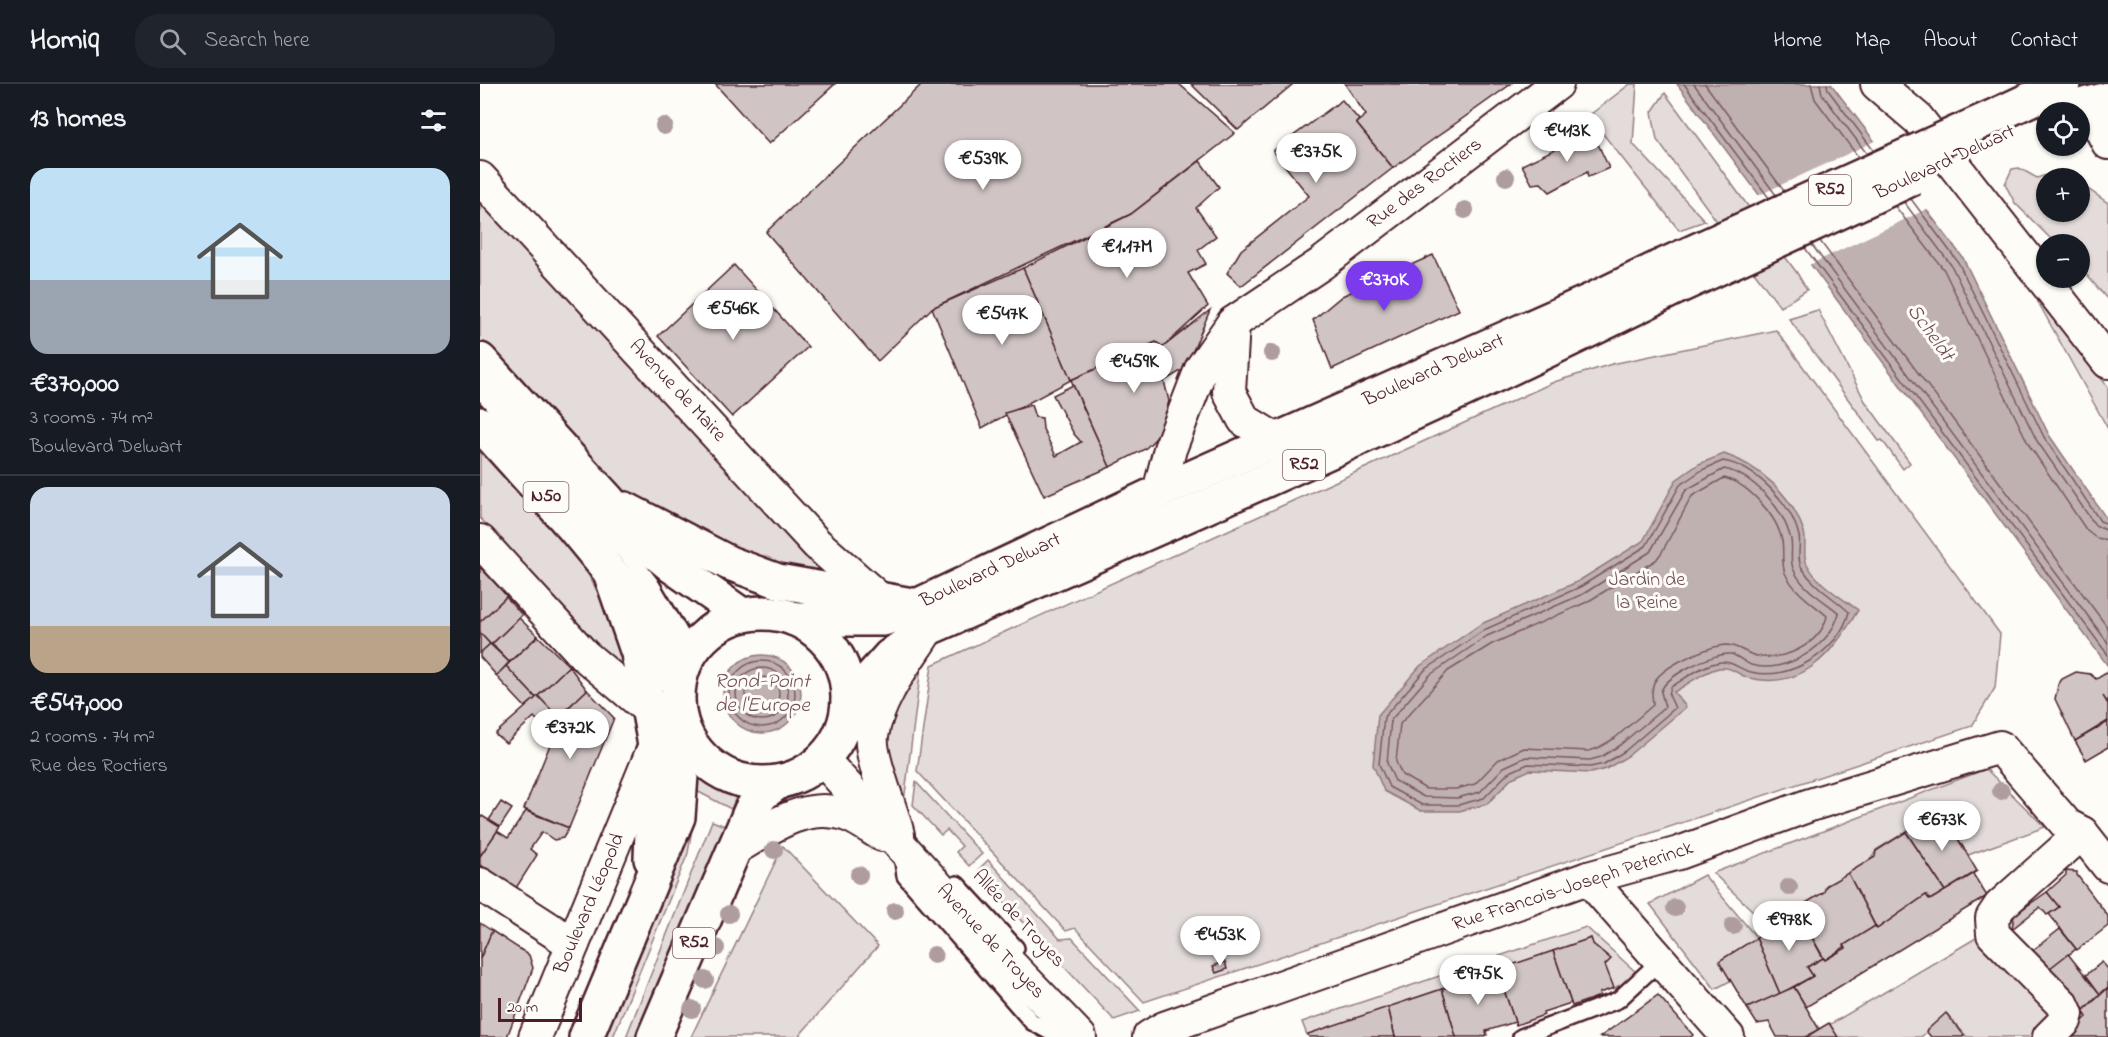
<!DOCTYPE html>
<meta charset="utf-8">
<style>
:root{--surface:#171b24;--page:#20242c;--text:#f1f3f6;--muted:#9ea1a6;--line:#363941;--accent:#7c3aed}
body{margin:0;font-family:"Indie Flower",sans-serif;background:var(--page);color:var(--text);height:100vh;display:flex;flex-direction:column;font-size:22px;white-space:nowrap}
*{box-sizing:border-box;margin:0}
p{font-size:20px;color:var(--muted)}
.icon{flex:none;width:33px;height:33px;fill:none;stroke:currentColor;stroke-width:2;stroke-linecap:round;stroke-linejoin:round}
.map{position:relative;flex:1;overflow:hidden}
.drawer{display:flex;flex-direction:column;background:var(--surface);width:480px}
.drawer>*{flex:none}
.buttons{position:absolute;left:1556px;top:18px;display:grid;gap:12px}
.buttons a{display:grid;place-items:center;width:54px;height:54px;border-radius:50%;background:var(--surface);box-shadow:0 2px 4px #0004;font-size:30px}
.scale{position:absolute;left:18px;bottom:15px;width:84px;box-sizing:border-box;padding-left:6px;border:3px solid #4a1f2b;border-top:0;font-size:16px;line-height:21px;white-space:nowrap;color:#4a1f2b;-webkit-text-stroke:4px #fdfcf7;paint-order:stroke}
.price{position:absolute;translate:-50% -51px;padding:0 14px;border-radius:21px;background:#fff;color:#222;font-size:20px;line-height:39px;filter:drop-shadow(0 2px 3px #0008)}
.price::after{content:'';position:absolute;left:50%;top:36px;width:18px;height:14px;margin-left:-9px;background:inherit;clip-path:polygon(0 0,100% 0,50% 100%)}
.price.on{background:var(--accent);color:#fff}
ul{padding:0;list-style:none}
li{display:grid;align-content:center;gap:12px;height:318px;padding:0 30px}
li+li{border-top:2px solid var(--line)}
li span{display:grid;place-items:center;height:186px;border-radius:18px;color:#555}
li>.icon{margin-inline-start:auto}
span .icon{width:108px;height:108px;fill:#fffc;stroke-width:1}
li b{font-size:26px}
h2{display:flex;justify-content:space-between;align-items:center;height:72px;padding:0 30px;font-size:26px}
header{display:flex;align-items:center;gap:36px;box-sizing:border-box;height:84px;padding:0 30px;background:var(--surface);border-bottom:2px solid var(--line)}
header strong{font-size:28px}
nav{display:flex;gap:33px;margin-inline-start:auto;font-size:21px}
.search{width:420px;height:54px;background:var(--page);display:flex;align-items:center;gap:15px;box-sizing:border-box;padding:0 21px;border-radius:24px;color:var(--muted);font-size:22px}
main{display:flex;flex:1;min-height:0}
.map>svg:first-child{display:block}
</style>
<header>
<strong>Homiq</strong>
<div class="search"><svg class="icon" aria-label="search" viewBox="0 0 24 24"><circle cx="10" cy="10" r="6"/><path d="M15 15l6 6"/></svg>Search here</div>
<nav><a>Home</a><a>Map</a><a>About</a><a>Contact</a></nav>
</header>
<main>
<section class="drawer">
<h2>13 homes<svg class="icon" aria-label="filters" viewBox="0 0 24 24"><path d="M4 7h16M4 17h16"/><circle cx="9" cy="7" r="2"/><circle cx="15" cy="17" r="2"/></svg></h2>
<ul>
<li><span style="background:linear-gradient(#bfe0f5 60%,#9aa5b1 0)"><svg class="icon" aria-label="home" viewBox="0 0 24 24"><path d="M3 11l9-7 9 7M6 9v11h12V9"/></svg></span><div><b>€370,000</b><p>3 rooms · 74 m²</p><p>Boulevard Delwart</p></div></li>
<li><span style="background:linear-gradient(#c9d6e8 75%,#b9a48a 0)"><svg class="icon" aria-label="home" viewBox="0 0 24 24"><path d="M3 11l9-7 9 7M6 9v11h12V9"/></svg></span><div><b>€547,000</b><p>2 rooms · 74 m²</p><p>Rue des Roctiers</p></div></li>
</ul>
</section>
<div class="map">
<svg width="1628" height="953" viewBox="0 0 1628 953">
<rect width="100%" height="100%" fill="#fdfcf7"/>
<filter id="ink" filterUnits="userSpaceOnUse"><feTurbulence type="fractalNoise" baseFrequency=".0167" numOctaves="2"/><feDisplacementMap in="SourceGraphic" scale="12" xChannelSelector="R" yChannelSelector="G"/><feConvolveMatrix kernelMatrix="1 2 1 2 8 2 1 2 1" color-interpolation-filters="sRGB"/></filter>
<g filter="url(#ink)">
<g fill="#e3dcda" stroke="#967e82" stroke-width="1.5">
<path d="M1150,0H1157L1153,60L1225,137L1199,146L1112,36L1111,30Z"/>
<path d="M1185,9L1317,189L1327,206L1300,223L1177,56L1172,28Z"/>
<path d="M1539,84L1557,94L1581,86L1593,94H1566V128H1599V99L1628,119V216L1599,182V160H1576L1535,119L1525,100L1532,85Z"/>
<path d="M0,114L343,486L331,491L237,458L148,415L0,258Z"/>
<path d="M1547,198L1628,303V345Z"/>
<path d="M1338,226L1385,317L1430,379L1423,385L1402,356L1399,357L1309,235Z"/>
<path d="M1296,246L1520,550L1515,604L1492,642L664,918L595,844L586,847L437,687L452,581L1074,298L1132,280Z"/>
<path d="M0,355L94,465L131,532L147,592L0,434Z"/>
<path d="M441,583L424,718L421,721L405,656L406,645L436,588Z"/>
<path d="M1506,685L1565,743L1488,771L1474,748L1467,751L1455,730L1396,766C1390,783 1362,794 1346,801L1345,809L1295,836L1294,847L1233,789Z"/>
<path d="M214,691L229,701L257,711L251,725L211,704Z"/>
<path d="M436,698L502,770L489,782L476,768L482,762L467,746L461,751L433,721Z"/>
<path d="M232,737L245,742L158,953H146Z"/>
<path d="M213,738L208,769L133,953H119Z"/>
<path d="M303,762L398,862L318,953H211Z"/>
<path d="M508,776L580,855L592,854L660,927L634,936L507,800L510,797L499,785Z"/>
<path d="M1224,791L1277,854L1252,896L1235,905L1170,820Z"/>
<path d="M1106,843L1157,889L1151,897L1133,904L1124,881L1130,874L1113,860L1111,854L827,951L822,938Z"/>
<path d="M1496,854H1504L1573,933L1553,953H1487L1467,930L1441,953H1357L1349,941Z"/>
</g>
<g fill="#c0b1b1" stroke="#91777b" stroke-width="1.5">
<path d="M1197,0H1351L1483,174L1569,351L1628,437V582Z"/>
<path d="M1244,370C1280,382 1312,411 1324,448C1327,458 1322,471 1327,480C1337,500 1361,513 1378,526C1354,567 1324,607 1269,594C1258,591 1252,582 1239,584C1224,587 1207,601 1194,608L1206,623L1148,672L1126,685L1111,689L1050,686L1032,694L1007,720L979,727H941L904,707L893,681L898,631L940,582L1001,540L1097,498L1163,457L1196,396L1219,380Z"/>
<circle cx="282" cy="610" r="39"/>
</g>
<path fill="#fdfcf7" d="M1397,56L1449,124L1327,182L1277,112Z"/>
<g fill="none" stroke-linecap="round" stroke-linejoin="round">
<g stroke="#795961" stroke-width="1.5">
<path d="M1204,0L1289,114"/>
<path d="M1214,0L1296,111"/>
<path d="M1225,0L1304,107"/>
<path d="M1331,0L1335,15L1379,74"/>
<path d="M1340,0L1342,10L1387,70"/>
<path d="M1347,0L1348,6L1394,67"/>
<path d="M1431,115L1478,178L1564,353L1620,437L1628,440"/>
<path d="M1424,118L1471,181L1557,357L1615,441L1628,447"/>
<path d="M1415,122L1464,186L1549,361L1607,447L1616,454L1628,456"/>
<path d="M1340,157L1628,544"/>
<path d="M1332,161L1628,559"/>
<path d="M1325,164L1628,571"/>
<path d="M1243,377C1275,382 1312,420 1319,452C1321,462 1316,475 1322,484C1334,503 1353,513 1369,528C1360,566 1310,598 1271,588C1258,585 1251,575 1236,579C1221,582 1204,595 1191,603L1189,611L1195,624L1145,667L1124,680L1110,683L1048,680L1028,689L1004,714L978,721H942L909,703L899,680L904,633L945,586L1004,546L1100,503L1166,462L1200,401L1222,386Z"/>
<path d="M1244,385C1273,391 1302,423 1310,452C1314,462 1309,474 1313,484C1321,505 1344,516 1359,529C1351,562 1305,591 1271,581C1264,578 1258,572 1251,570C1234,568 1184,592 1181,608L1185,623L1140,661L1121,673L1110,676L1046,673L1024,683L1000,708L977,714L944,713L915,697L907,679L911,636L950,591L1007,552L1103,510L1170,468L1206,406Z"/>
<path d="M1244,394C1268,399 1298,433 1302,457C1304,467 1301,479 1305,489C1314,508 1332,519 1347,532C1341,560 1303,578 1277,572C1266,570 1258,561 1246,561C1229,562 1181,582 1174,599C1170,607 1173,614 1173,621L1135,654L1118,664L1109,667L1044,664L1018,676L995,700L976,705H946L922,691L916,678L920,640L968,587L1012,560L1107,518L1176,476L1182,468L1212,412Z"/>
<circle cx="282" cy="610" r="33"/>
<circle cx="282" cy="610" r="26"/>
<circle cx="282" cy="610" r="17"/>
</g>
</g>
<g fill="#d0c5c4" stroke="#4a1f2b" stroke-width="1.5">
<path d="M235,0H355L289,60Z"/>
<path d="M442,0H699L755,49L651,130L452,224L398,277L286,148Z"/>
<path d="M711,0H813L758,46Z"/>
<path d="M865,0H1031L913,84L876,39L886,31Z"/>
<path d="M862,16L879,36L876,39L913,84L761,202L747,189L761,166L829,112L793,67Z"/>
<path d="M1112,47L1129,84L1108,93L1107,88L1070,108L1061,99L1052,100L1042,81Z"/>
<path d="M720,77L739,103L716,124L736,152L718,166L726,180L708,189L728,222L683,263L676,258L591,296L543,184L651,130Z"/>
<path d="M953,171L979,226L852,285L833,236L862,212Z"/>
<path d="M254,181L328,263L252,333L178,252Z"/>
<path d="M543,184L591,296L502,344L452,224Z"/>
<path d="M730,226L706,284L684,297L689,317L680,350L665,365L630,383L591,296L676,258L683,263Z"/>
<path d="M593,301L630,383L564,412L525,329L551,321L555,333L562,334L563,345L576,372L601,358L594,350L573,311Z"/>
<path d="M0,483L27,512L0,538Z"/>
<path d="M26,513L42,531L11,561L0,549V538Z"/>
<path d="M39,534L58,552L29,578L12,560Z"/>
<path d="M0,549L10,560L0,569Z"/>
<path d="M58,552L89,582L56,614L26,582Z"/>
<path d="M10,560L29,578L17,592L0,573V569Z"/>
<path d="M26,582L56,614L45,623L16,592Z"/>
<path d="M89,582L107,606L78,633L58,612Z"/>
<path d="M1596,588L1610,590L1616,595L1628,588V620L1623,612L1628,620V637L1595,657L1575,615L1578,601L1582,595Z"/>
<path d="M107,606L134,634L89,744L44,725L76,646L71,640Z"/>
<path d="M58,612L78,633L66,645L54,633L26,659L15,650Z"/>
<path d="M1628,638V663L1606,676L1595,657Z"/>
<path d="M21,718L32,725L20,743L9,736Z"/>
<path d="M46,727L89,744L83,754L74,756L62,748L50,765L57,771L36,804L0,781V772L17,747L28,754Z"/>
<path d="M1456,730L1469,751L1474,748L1497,787L1465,807L1426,748Z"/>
<path d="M2,732L20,743L0,772V735Z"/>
<path d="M1426,748L1465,807L1450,816L1446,811L1397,845L1368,789L1395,773L1396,767Z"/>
<path d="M1586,787L1597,788V791L1628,832V842L1597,866L1569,830L1579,823L1567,808L1586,791Z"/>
<path d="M1368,789L1395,842L1345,876L1316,825L1344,808L1346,802Z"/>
<path d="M1493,790L1507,812L1326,923L1314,903L1333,892L1327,883L1343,874L1345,876L1366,864L1364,861L1395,842L1397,845L1446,811L1450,816Z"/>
<path d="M1567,808L1579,823L1567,831L1560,823L1532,845L1534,831Z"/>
<path d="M1316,825L1343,874L1327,883L1333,892L1300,910L1276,854L1294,844L1296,837Z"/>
<path d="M0,839L12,847L0,875Z"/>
<path d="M1580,845L1596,865L1565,888L1548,870Z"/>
<path d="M12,847L49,871L53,884L27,953H0V875Z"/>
<path d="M1111,854L1113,860L1131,875L1125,881L1134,904L1119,909L1120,912L1092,922L1073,867Z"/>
<path d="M1276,854L1300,910L1267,924L1239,877Z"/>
<path d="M1073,867L1091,919L1063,928L1064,931L1036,941L1017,886Z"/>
<path d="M1588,870L1620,910L1603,927L1565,888Z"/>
<path d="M745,878L747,885L736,889L733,882Z"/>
<path d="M1622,878L1628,885V903L1620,910L1606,891Z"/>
<path d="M1017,886L1035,938L1006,947L1007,951L1001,953H976L962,905Z"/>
<path d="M1314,903L1339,945L1326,953H1297L1289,938L1277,940L1267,924Z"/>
<path d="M1628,904V953H1590L1588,951L1607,933L1603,927Z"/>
<path d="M962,905L976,953H915L908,923Z"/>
<path d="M1178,911L1213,951L1211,953H1120Z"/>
<path d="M908,923L915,953H829L828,950Z"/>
<path d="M1466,929L1484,951L1483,953H1451L1446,947Z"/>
<path d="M1349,939L1358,953H1326L1339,945Z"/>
</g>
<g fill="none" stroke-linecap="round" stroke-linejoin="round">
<defs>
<g id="lane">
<path d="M0,306L156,481L171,500L211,568"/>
<path d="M422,770L425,792L552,938L579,953"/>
<path d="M477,800L536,864"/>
<path d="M1041,953L1138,916L1180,877"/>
</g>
<g id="street">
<path d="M1397,0L1438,35L1628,278"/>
<path d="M1608,20L1628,59"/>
<path d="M0,94L337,460L398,514"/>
<path d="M753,239L749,308L764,336L798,357"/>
<path d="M679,408L690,365L721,285L753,239L841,180L1077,0"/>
<path d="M0,457L104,571L167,624"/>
<path d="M343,676L501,850L600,953"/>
<path d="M418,751C413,727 389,674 392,652C398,614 425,580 445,549"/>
<path d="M254,765C287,746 321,719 361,729C375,732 390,744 402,751"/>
<path d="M1108,794L1248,953"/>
<path d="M0,800L93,860"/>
<path d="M55,953L172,668"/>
<path d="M669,953L684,944L1108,794L1199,769L1330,721L1520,663L1587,741L1602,749L1628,782"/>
<path d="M1569,953L1585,937L1587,930L1583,921L1513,850L1512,834L1520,822L1602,749"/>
</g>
<g id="primary">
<path d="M1576,28L1628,15"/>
<path d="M1521,29L1583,0"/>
<path d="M0,276L128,416L157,453L192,482L262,531"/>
<path d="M0,340L93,443L130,488L168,526L198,603"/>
<path d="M145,425L249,479L298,497L432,521"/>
<path d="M131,491L158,569L175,661L171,775"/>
<circle cx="283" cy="614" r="85"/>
<path d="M315,535H404L437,522L679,408L1112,216L1180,183"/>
<path d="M369,618L410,572L447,545C699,435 949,327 1195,204"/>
<path d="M106,953L198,733L204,649"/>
<path d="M174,953L271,726L282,710L297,699"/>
</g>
</defs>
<use href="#lane" stroke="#4a1f2b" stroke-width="20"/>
<use href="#street" stroke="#4a1f2b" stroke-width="36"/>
<use href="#primary" stroke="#4a1f2b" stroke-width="38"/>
<use href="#lane" stroke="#fdfcf7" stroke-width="15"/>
<use href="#street" stroke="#fdfcf7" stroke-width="32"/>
<use href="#primary" stroke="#fdfcf7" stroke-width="33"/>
<defs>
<g id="primary-bridge">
<path d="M1180,183L1521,29"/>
<path d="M1195,204L1433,94"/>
</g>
</defs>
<use href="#primary-bridge" stroke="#4a1f2b" stroke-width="38" stroke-linecap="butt"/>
<use href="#primary-bridge" stroke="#fdfcf7" stroke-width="33"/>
</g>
<g fill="#af9c9f">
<circle cx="184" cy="42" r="9"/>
<circle cx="1026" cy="93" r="9"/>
<circle cx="985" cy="126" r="9"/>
<circle cx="792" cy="269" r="9"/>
<circle cx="1521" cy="707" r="9"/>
<circle cx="294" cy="766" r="9"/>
<circle cx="379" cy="791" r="9"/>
<circle cx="1309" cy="803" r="9"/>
<circle cx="1195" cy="824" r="9"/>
<circle cx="415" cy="827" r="9"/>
<circle cx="249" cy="830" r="9"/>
<circle cx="1253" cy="842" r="9"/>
<circle cx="236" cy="864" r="9"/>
<circle cx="454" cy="871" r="9"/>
<circle cx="225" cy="896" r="9"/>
<circle cx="212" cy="925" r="9"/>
</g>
</g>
<g text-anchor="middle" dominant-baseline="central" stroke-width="6" stroke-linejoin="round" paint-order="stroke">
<g fill="#fdfcf7" stroke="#806168" stroke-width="1.5">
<rect x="1329" y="91" width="42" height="30" rx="4.5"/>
<rect x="803" y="366" width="42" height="30" rx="4.5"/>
<rect x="43.5" y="398" width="45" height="30" rx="4.5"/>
<rect x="193" y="844" width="42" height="30" rx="4.5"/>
</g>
<g font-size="18" font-weight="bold" fill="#4a1f2b">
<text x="1350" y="106">R52</text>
<text x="824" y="381">R52</text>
<text x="66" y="413">N50</text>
<text x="214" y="859">R52</text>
</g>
<g font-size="20" fill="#4a1f2b" stroke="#fdfcf7">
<text transform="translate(1465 79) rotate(-25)">Boulevard Delwart</text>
<text transform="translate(945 100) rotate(-37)">Rue des Roctiers</text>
<text transform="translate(954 287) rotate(-24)">Boulevard Delwart</text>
<text transform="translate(197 307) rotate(47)">Avenue de Maire</text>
<text transform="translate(511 487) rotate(-25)">Boulevard Delwart</text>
<text transform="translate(1093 803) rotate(-18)">Rue Francois-Joseph Peterinck</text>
<text transform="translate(110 820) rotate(-67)">Boulevard Léopold</text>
<text transform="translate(538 835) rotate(47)">Allée de Troyes</text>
<text transform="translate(510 858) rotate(47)">Avenue de Troyes</text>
</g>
<g font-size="20" fill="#704e57" stroke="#fdfcf7">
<text x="1167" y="496">Jardin de<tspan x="1167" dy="23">la Reine</tspan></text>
</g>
<g font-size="21" font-style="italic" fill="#73525a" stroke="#fdfcf7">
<text transform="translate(1450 249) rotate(54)">Scheldt</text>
<text x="282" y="598">Rond-Point<tspan x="282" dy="24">de l'Europe</tspan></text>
</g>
</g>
</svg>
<div class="buttons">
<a><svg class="icon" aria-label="locate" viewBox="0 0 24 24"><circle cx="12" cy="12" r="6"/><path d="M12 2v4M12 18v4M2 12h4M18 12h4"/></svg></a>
<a>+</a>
<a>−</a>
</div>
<div class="scale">20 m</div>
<b class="price" style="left:1087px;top:79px">€413K</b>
<b class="price" style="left:836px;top:100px">€375K</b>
<b class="price" style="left:503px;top:107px">€539K</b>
<b class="price" style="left:647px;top:195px">€1.17M</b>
<b class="price on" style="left:904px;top:228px">€370K</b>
<b class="price" style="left:253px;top:257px">€546K</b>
<b class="price" style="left:522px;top:262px">€547K</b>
<b class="price" style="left:654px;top:310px">€459K</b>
<b class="price" style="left:90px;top:676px">€372K</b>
<b class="price" style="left:1462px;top:768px">€673K</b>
<b class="price" style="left:1309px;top:868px">€978K</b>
<b class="price" style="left:740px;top:883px">€453K</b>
<b class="price" style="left:998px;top:922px">€975K</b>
</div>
</main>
